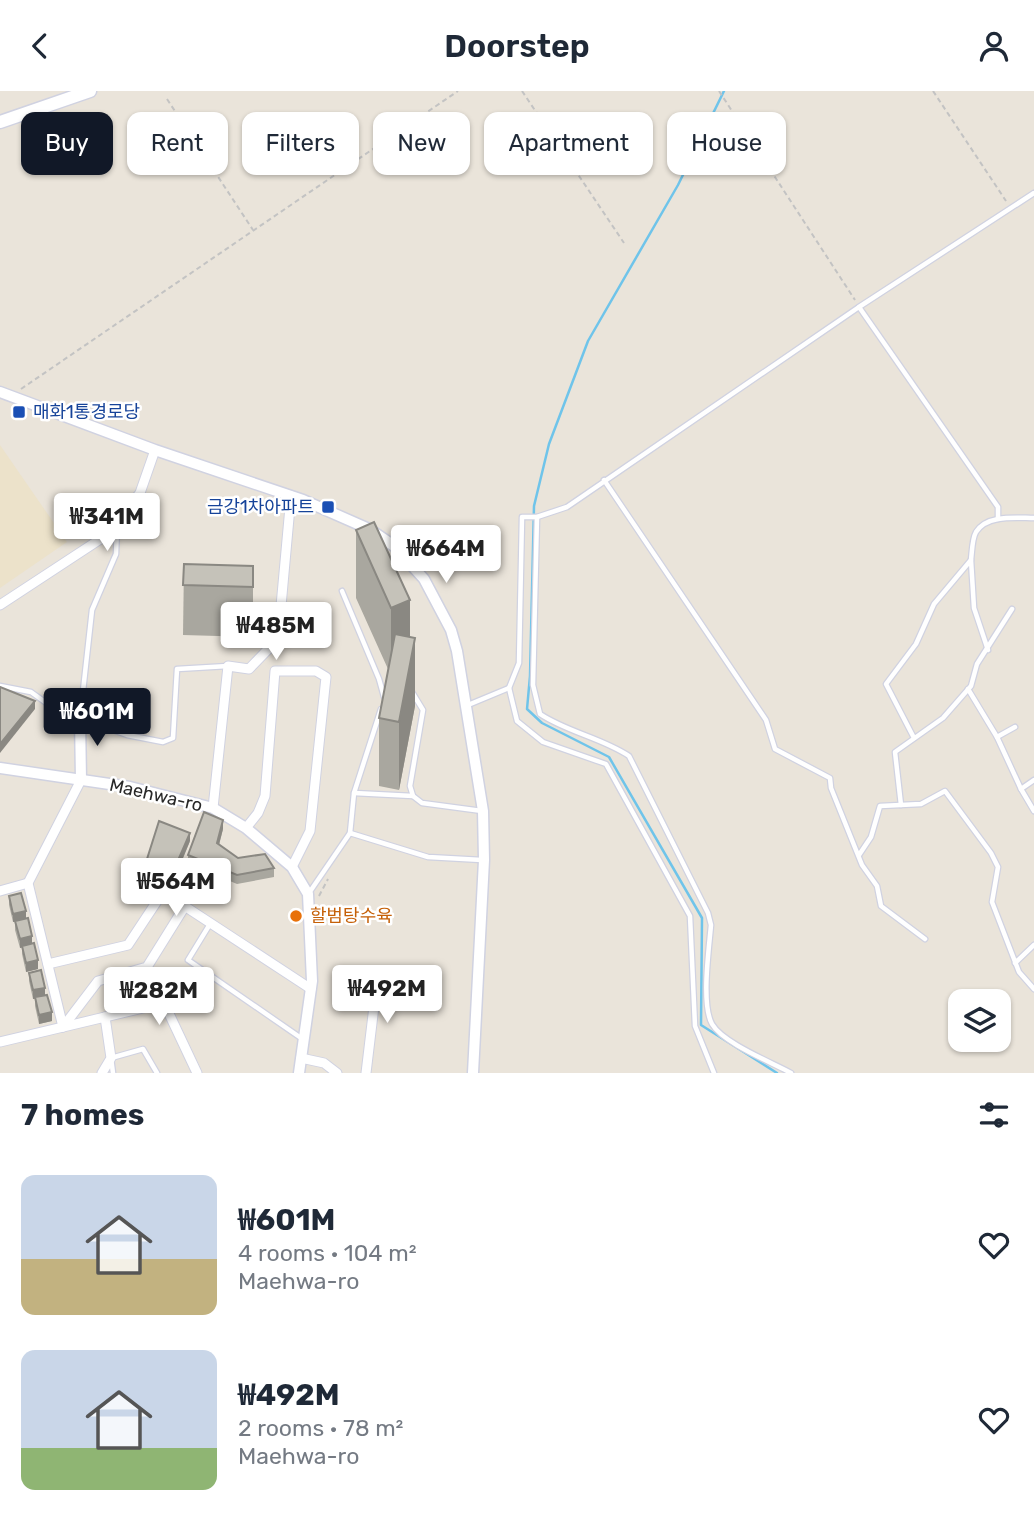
<!DOCTYPE html>
<meta charset="utf-8">
<style>
:root{--surface:#fff;--page:#f2f2f3;--text:#1f2937;--muted:#747a83;--accent:#111827}
body{margin:0;font-family:Rubik,"Noto Sans KR",sans-serif;background:var(--page);color:var(--text);height:100vh;display:flex;flex-direction:column;font-size:26px;white-space:nowrap}
*{box-sizing:border-box;margin:0}
p{font-size:23px;color:var(--muted)}
.icon{flex:none;width:38px;height:38px;fill:none;stroke:currentColor;stroke-width:2;stroke-linecap:round;stroke-linejoin:round}
.map{position:relative;height:982px;overflow:hidden}
.drawer{display:flex;flex-direction:column;background:var(--surface);flex:1}
.drawer>*{flex:none}
.guide{position:absolute;left:21px;top:21px;width:992px;height:63px;display:flex;gap:14px}
.tools{position:absolute;left:948px;top:898px;display:grid;gap:14px}
.tools a{display:grid;place-items:center;width:63px;height:63px;border-radius:14px;background:var(--surface);box-shadow:0 2px 5px #0004;font-size:35px}
.price{position:absolute;translate:-50% -60px;padding:0 16px;border-radius:7px;background:#fff;color:#222;font-size:23px;line-height:46px;filter:drop-shadow(0 2px 4px #0008)}
.price::after{content:'';position:absolute;left:50%;top:42px;width:21px;height:16px;margin-left:-10px;background:inherit;clip-path:polygon(0 0,100% 0,50% 100%)}
.price.current{background:var(--accent);color:#fff}
ul{padding:0;list-style:none}
li{display:flex;align-items:center;gap:21px;height:175px;padding:0 21px}
li span{display:grid;place-items:center;flex:none;width:196px;height:140px;border-radius:14px;color:#555}
li>.icon{margin-inline-start:auto}
span .icon{width:84px;height:84px;fill:#fffc;stroke-width:1}
li b{font-size:30px}
h2{display:flex;justify-content:space-between;align-items:center;height:84px;padding:0 21px;font-size:30px}
.tag{padding:0 24px;border-radius:14px;background:var(--surface);box-shadow:0 2px 5px #0004;font-size:24px;line-height:63px}
.tag.current{background:var(--accent);color:#fff}
header{display:flex;justify-content:space-between;align-items:center;height:91px;padding:0 21px;background:var(--surface);font-size:32px;font-weight:600}
.map>svg:first-child{display:block}
</style>
<header><svg class="icon" aria-label="back" viewBox="0 0 24 24"><path d="M15 5l-7 7 7 7"/></svg>Doorstep<svg class="icon" aria-label="person" viewBox="0 0 24 24"><circle cx="12" cy="8" r="4"/><path d="M4 21q1-7 8-7t8 7"/></svg></header>
<div class="map">
<svg width="1034" height="982" viewBox="0 0 1034 982">
<rect width="100%" height="100%" fill="#eae4da"/>
<path fill="#ece2ca" d="M0,354L67,451L0,497Z"/>
<g fill="none" stroke-linecap="round" stroke-linejoin="round">
<path stroke="#6fc4ea" stroke-width="2.5" d="M724,0L678,94L588,250L549,353L534,415L530,585L527,618L542,632L609,666L702,827L701,934L777,982"/>
<defs>
<g id="service">
<path d="M859,216L998,416V428"/>
<path d="M604,389L766,629L775,658L830,687L831,697L862,774L877,795L881,815L925,848"/>
<path d="M537,426L533,594L540,623C567,641 602,647 629,665L708,822L711,834C709,858 701,913 712,933C723,952 771,971 791,982"/>
<path d="M971,469C972,461 972,448 976,441C987,423 1017,427 1034,427"/>
<path d="M342,500L379,588L384,606"/>
<path d="M0,595L31,601L56,619L127,644L163,651L173,647L177,578L228,575"/>
<path d="M968,598L997,646L1015,636"/>
<path d="M412,601L423,619L410,695L413,705L422,712L482,720"/>
<path d="M468,614L509,597"/>
<path d="M80,627L92,519L116,463L117,435"/>
<path d="M997,646L1021,698L1034,689"/>
<path d="M914,647L886,593L916,553L934,513L971,469L974,517L988,559"/>
<path d="M1021,698L1034,720"/>
<path d="M354,702L413,705"/>
<path d="M901,714L895,661L943,627L971,595L977,573L1012,518"/>
<path d="M350,742L428,766L482,769"/>
<path d="M859,764L871,746L880,715L921,713L945,700L991,762L998,776L992,811L1019,881L1034,898"/>
<path d="M309,802L350,742L354,702L381,618"/>
<path d="M210,833L188,869L301,947"/>
<path d="M1015,872L1034,854"/>
<path d="M113,982L111,967L143,958L157,982"/>
<path d="M714,982L695,935L690,825L606,673L543,651L517,630L509,597L519,572L522,426H537L567,416L859,216L1034,102"/>
</g>
<g id="minor">
<path d="M0,514L105,445L140,402L155,359"/>
<path d="M213,717L228,575L249,578L278,548L291,405"/>
<path d="M246,737L258,722L265,705L275,580H316L326,586L310,740L292,776"/>
<path d="M0,800L28,792"/>
<path d="M48,873L128,854L163,801L311,898"/>
<path d="M105,926L164,912L197,982"/>
<path d="M63,936L28,792L81,689"/>
<path d="M63,936L98,890L147,876L185,815"/>
<path d="M0,951L105,926L111,967L102,982"/>
<path d="M301,967L324,972L337,982"/>
<path d="M366,982L378,882"/>
</g>
<g id="tertiary">
<path d="M0,301L155,359L303,409L369,438L394,455L424,488L451,539L457,560L483,720L484,769L473,982"/>
<path d="M80,627L81,689"/>
<path d="M0,677L130,696L213,717L246,737L292,776L308,803L312,890L299,982"/>
</g>
<path id="secondary" d="M0,31L90,0"/>
</defs>
<use href="#service" stroke="#d0d2e1" stroke-width="7"/>
<use href="#minor" stroke="#d0d2e1" stroke-width="11"/>
<use href="#tertiary" stroke="#d0d2e1" stroke-width="13"/>
<use href="#secondary" stroke="#d0d2e1" stroke-width="15"/>
<g stroke="#c3c3c3" stroke-width="2" stroke-dasharray="5 3.5" stroke-linecap="butt">
<path d="M522,0L624,152"/>
<path d="M719,0L855,209"/>
<path d="M933,0L1006,110"/>
<path d="M167,8L253,139"/>
<path d="M21,298L458,0"/>
<path d="M319,805L328,788"/>
</g>
<use href="#service" stroke="#fff" stroke-width="4.5"/>
<use href="#minor" stroke="#fff" stroke-width="9"/>
<use href="#tertiary" stroke="#fff" stroke-width="10"/>
<use href="#secondary" stroke="#fff" stroke-width="12"/>
</g>
<g fill="#a9a79f">
<path d="M356,439L410,546L415,615L399,699L379,695V627L388,578L356,507Z"/>
<path d="M184,473L253,475V546L183,544Z"/>
<path d="M223,738L219,754L238,767L274,777V786L237,793L218,785V792L210,810L141,795V787L190,750L180,775L210,782L188,773V764Z"/>
<path d="M9,805L26,828L38,878L26,881L22,863V856L20,857L15,839V831H13L9,814Z"/>
<path d="M29,882L45,904L52,930L39,933L35,915V908H33L29,890Z"/>
</g>
<g fill="#8a8882">
<path d="M410,509V575L415,547V615L399,699V631L391,585V517Z"/>
<path d="M35,610V618L0,662V653Z"/>
<path d="M223,729V738L217,761V752Z"/>
<path d="M190,742V750L176,783V774Z"/>
<path d="M218,783V792L210,810V801Z"/>
<path d="M26,820V828L13,831V823Z"/>
<path d="M32,845V854L20,857V848Z"/>
<path d="M38,869V878L26,881V872Z"/>
<path d="M45,897V905L33,908V899Z"/>
<path d="M52,921V930L39,933V924Z"/>
</g>
<g fill="#c5c2b9" stroke="#8a8882" stroke-width="2">
<path d="M374,431L410,509L391,517L356,439Z"/>
<path d="M184,473L253,475V496L183,494Z"/>
<path d="M395,543L415,547L399,631L379,627Z"/>
<path d="M0,596L35,610L0,653Z"/>
<path d="M204,721L223,729L217,752L238,767L265,763L274,777L237,784L188,764Z"/>
<path d="M159,730L190,742L176,774L218,783L210,801L141,787Z"/>
<path d="M21,802L26,820L13,823L9,805Z"/>
<path d="M28,827L32,845L20,848L15,830Z"/>
<path d="M34,852L38,869L26,872L22,855Z"/>
<path d="M41,879L45,897L33,899L29,882Z"/>
<path d="M47,904L52,921L39,924L35,906Z"/>
</g>
<g fill="#1a4fb4" stroke="#fff" stroke-width="2.5">
<rect x="12" y="314" width="14" height="14" rx="3.5"/>
<rect x="321" y="409" width="14" height="14" rx="3.5"/>
</g>
<circle fill="#e8710a" stroke="#fff" stroke-width="2.5" cx="296" cy="825" r="7"/>
<g text-anchor="middle" dominant-baseline="central" stroke-width="5" stroke-linejoin="round" paint-order="stroke">
<g font-size="18" fill="#164399" stroke="#fff" text-anchor="start">
<text x="33" y="321">매화1통경로당</text>
<text x="314" y="416" text-anchor="end">금강1차아파트</text>
</g>
<g font-size="18" fill="#282828" stroke="#fff">
<text transform="translate(156 704) rotate(13)">Maehwa-ro</text>
</g>
<g font-size="18" fill="#c56008" stroke="#fff" text-anchor="start">
<text x="310" y="825">할범탕수육</text>
</g>
</g>
</svg>
<div class="tools">
<a><svg class="icon" aria-label="layers" viewBox="0 0 24 24"><path d="M12 4l9 5-9 5-9-5zM3 14l9 5 9-5"/></svg></a>
</div>
<b class="price" style="left:107px;top:462px">₩341M</b>
<b class="price" style="left:446px;top:494px">₩664M</b>
<b class="price" style="left:276px;top:571px">₩485M</b>
<b class="price current" style="left:97px;top:657px">₩601M</b>
<b class="price" style="left:176px;top:827px">₩564M</b>
<b class="price" style="left:387px;top:934px">₩492M</b>
<b class="price" style="left:159px;top:936px">₩282M</b>
<div class="guide">
<a class="tag current">Buy</a>
<a class="tag">Rent</a>
<a class="tag">Filters</a>
<a class="tag">New</a>
<a class="tag">Apartment</a>
<a class="tag">House</a>
</div>
</div>
<section class="drawer">
<h2>7 homes<svg class="icon" aria-label="filters" viewBox="0 0 24 24"><path d="M4 7h16M4 17h16"/><circle cx="9" cy="7" r="2"/><circle cx="15" cy="17" r="2"/></svg></h2>
<ul>
<li><span style="background:linear-gradient(#c9d6e8 60%,#c2b280 0)"><svg class="icon" aria-label="home" viewBox="0 0 24 24"><path d="M3 11l9-7 9 7M6 9v11h12V9"/></svg></span><div><b>₩601M</b><p>4 rooms · 104 m²</p><p>Maehwa-ro</p></div><svg class="icon" aria-label="heart" viewBox="0 0 24 24"><path d="M12 20l-8-8c-3-5 5-10 8-4 3-6 11-1 8 4z"/></svg></li>
<li><span style="background:linear-gradient(#c9d6e8 70%,#8fb573 0)"><svg class="icon" aria-label="home" viewBox="0 0 24 24"><path d="M3 11l9-7 9 7M6 9v11h12V9"/></svg></span><div><b>₩492M</b><p>2 rooms · 78 m²</p><p>Maehwa-ro</p></div><svg class="icon" aria-label="heart" viewBox="0 0 24 24"><path d="M12 20l-8-8c-3-5 5-10 8-4 3-6 11-1 8 4z"/></svg></li>
</ul>
</section>
